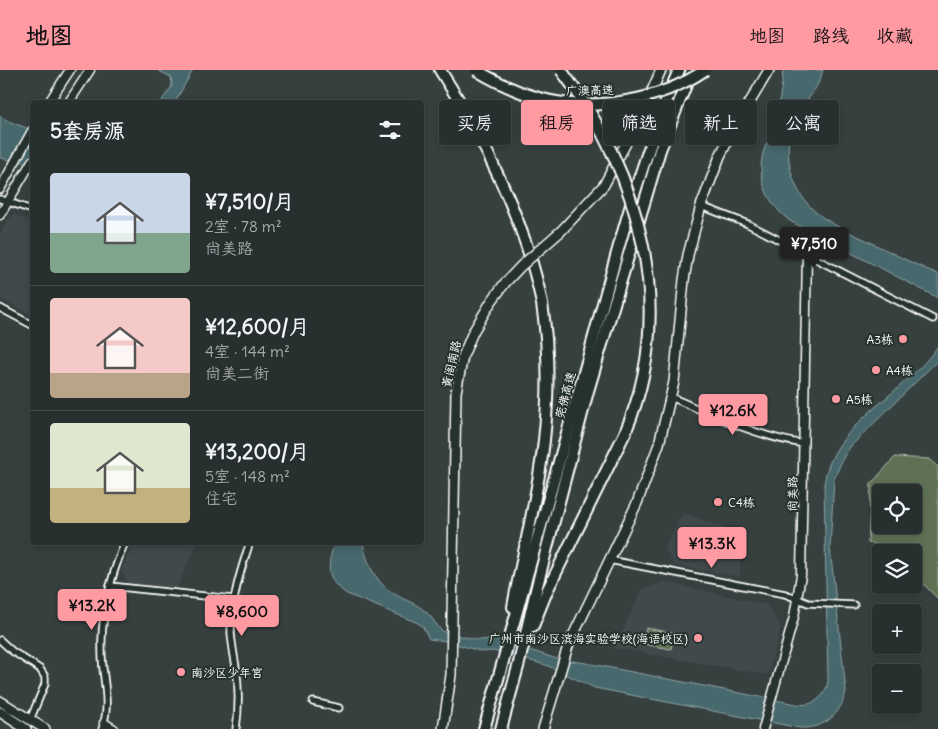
<!DOCTYPE html>
<html lang="zh">
<meta charset="utf-8">
<style>
:root{--surface:#28302f;--page:#343c3b;--text:#f1f3f6;--muted:#a5a9aa;--line:#444b4b;--accent:#ff9aa2}
body{margin:0;font-family:Delius,"LXGW WenKai TC",sans-serif;background:var(--page);color:var(--text);height:100vh;display:flex;flex-direction:column;font-size:19px;white-space:nowrap}
*{box-sizing:border-box;margin:0}
p{font-size:16px;color:var(--muted)}
.icon{flex:none;width:28px;height:28px;fill:none;stroke:currentColor;stroke-width:2;stroke-linecap:round;stroke-linejoin:round}
.map{position:relative;flex:1;overflow:hidden}
.drawer{position:absolute;left:30px;top:30px;width:394px;height:445px;display:flex;flex-direction:column;background:var(--surface);border-radius:5px;box-shadow:0 2px 8px #0003,0 0 0 1px var(--line)}
.drawer>*{flex:none}
.hud{position:absolute;left:439px;top:30px;width:424px;height:45px;display:flex;gap:10px}
.tools{position:absolute;left:872px;top:414px;display:grid;gap:10px}
.tools a{display:grid;place-items:center;width:50px;height:50px;border-radius:5px;background:var(--surface);box-shadow:0 2px 8px #0003,0 0 0 1px var(--line);font-size:25px}
.price{position:absolute;translate:-50% -42px;padding:0 11px;border-radius:5px;background:var(--accent);color:#111;font-size:16px;line-height:32px;filter:drop-shadow(0 1px 2px #0008)}
.price::after{content:'';position:absolute;left:50%;top:30px;width:15px;height:11px;margin-left:-8px;background:inherit;clip-path:polygon(0 0,100% 0,50% 100%)}
.price.current{background:#222;color:#fff}
ul{padding:0;list-style:none}
li{display:flex;align-items:center;gap:15px;height:125px;padding:0 20px}
li+li{border-top:1px solid var(--line)}
li span{display:grid;place-items:center;flex:none;width:140px;height:100px;border-radius:5px;color:#555}
li>.icon{margin-inline-start:auto}
span .icon{width:60px;height:60px;fill:#fffc;stroke-width:1}
li b{font-size:21px}
h2{display:flex;justify-content:space-between;align-items:center;height:60px;padding:0 20px;font-size:21px}
.tag{padding:0 18px;border-radius:5px;background:var(--surface);box-shadow:0 2px 8px #0003,0 0 0 1px var(--line);font-size:18px;line-height:45px}
.tag.current{background:var(--accent);color:#111}
header{display:flex;align-items:center;gap:30px;box-sizing:border-box;height:70px;padding:0 25px;background:var(--accent);color:#111}
header strong{font-size:24px}
nav{display:flex;gap:28px;margin-inline-start:auto;font-size:18px}
.map>svg:first-child{display:block}
</style>
<header>
<strong>地图</strong>
<nav><a>地图</a><a>路线</a><a>收藏</a></nav>
</header>
<div class="map">
<svg width="938" height="659" viewBox="0 0 938 659">
<rect width="100%" height="100%" fill="#36403f"/>
<filter id="ink" filterUnits="userSpaceOnUse"><feTurbulence type="fractalNoise" baseFrequency=".02" numOctaves="2"/><feDisplacementMap in="SourceGraphic" scale="10" xChannelSelector="R" yChannelSelector="G"/><feConvolveMatrix kernelMatrix="1 2 1 2 8 2 1 2 1" color-interpolation-filters="sRGB"/></filter>
<g filter="url(#ink)">
<g fill="#42494c">
<path d="M14,145L32,151V245L0,228V164L8,150Z"/>
<path d="M683,443L734,462L741,473L740,507L674,495L665,478Z"/>
<path d="M134,472H197V473L177,518L128,513L121,501Z"/>
<path d="M665,512L767,535L781,557L768,605L614,578L642,520Z"/>
</g>
<g fill="#5f7154" stroke="#afb8aa" fill-rule="evenodd">
<path d="M895,387L929,389L938,397V529L914,504V482H900L897,478L868,473L871,414ZM881,422H914V455H881Z"/>
<path d="M646,558L674,563L671,579L643,574Z"/>
</g>
<g fill="#46676c" stroke="#90a4a7">
<path d="M157,0H193L175,32H161L172,16L171,7Z"/>
<path d="M783,0H823C818,24 795,39 790,63C784,95 795,128 822,147C835,156 851,163 866,170C890,182 913,194 938,204V228L790,151C769,135 756,110 763,83C766,73 771,64 774,54C779,36 782,18 783,0Z"/>
<path d="M0,46L8,51L32,60V94L0,88Z"/>
<path d="M938,276V290L851,376L844,386L834,409L830,478L846,621C841,645 824,659 800,658L595,618L546,595L493,581L483,582L446,571L429,569L423,557L418,553L347,524C324,509 328,495 334,473H363C367,495 377,515 398,526C407,531 417,534 425,541C433,547 437,559 446,563L479,570L496,569L557,589L586,593L796,634C813,637 825,628 828,611L824,415C831,353 905,325 938,276Z"/>
</g>
<g fill="none" stroke-linecap="round" stroke-linejoin="round">
<defs>
<g id="street">
<path d="M0,129L32,140"/>
<path d="M701,136L748,154L933,249"/>
<path d="M0,238L32,255"/>
<path d="M671,327C714,346 756,366 804,374"/>
<path d="M609,490L785,524L808,533L854,535"/>
<path d="M110,516L233,529"/>
<path d="M0,570L12,581L40,599L45,607V614L30,650"/>
<path d="M313,632L339,638"/>
<path d="M102,659C111,634 103,611 102,586C100,546 110,508 125,472"/>
<path d="M236,659C239,639 239,618 236,597C234,586 232,575 231,563C231,531 240,502 250,472"/>
</g>
<g id="secondary">
<path d="M49,32L70,0"/>
<path d="M69,32L90,0"/>
<path d="M0,119L32,61"/>
<path d="M0,145L32,91"/>
<path d="M104,653L114,659"/>
<path d="M763,659L794,547L801,505L807,184"/>
</g>
<g id="primary">
<path d="M604,115L643,41L661,0"/>
<path d="M0,631L45,659"/>
<path d="M0,642L26,659"/>
<path d="M443,659L451,605L456,322L463,286L473,262"/>
<path d="M543,659L568,576L637,433L659,374L674,312L684,210L688,185L701,136L720,86L732,62L769,0"/>
</g>
<g id="highway">
<path d="M440,0C483,67 527,155 542,234C549,279 549,325 544,370C538,426 523,481 513,537"/>
<path d="M533,556L547,521L625,363"/>
<path d="M484,659C516,541 551,424 583,306C612,203 637,98 679,0"/>
<path d="M501,659L519,593L537,516L588,321L660,80L692,0"/>
</g>
</defs>
<use href="#street" stroke="#fff" stroke-width="9"/>
<use href="#secondary" stroke="#fff" stroke-width="11"/>
<use href="#primary" stroke="#fff" stroke-width="12"/>
<use href="#highway" stroke="#fff" stroke-width="14"/>
<use href="#street" stroke="#26332d" stroke-width="5.5"/>
<use href="#secondary" stroke="#26332d" stroke-width="8"/>
<use href="#primary" stroke="#26332d" stroke-width="9"/>
<use href="#highway" stroke="#26332d" stroke-width="10"/>
<defs>
<path id="primary-bridge" d="M473,262L491,232L505,213L521,196L561,161L604,115"/>
<g id="highway-bridge">
<path d="M476,0C496,12 517,22 539,28C592,43 660,31 705,0"/>
<path d="M561,0C640,103 678,239 625,363"/>
</g>
</defs>
<use href="#primary-bridge" stroke="#fff" stroke-width="12" stroke-linecap="butt"/>
<use href="#highway-bridge" stroke="#fff" stroke-width="14" stroke-linecap="butt"/>
<use href="#primary-bridge" stroke="#26332d" stroke-width="9"/>
<use href="#highway-bridge" stroke="#26332d" stroke-width="10"/>
</g>
</g>
<g fill="#ff9aa2" stroke="#26332d" stroke-width="2">
<circle cx="903" cy="269" r="5"/>
<circle cx="876" cy="300" r="5"/>
<circle cx="836" cy="329" r="5"/>
<circle cx="718" cy="432" r="5"/>
<circle cx="698" cy="568" r="5"/>
<circle cx="181" cy="602" r="5"/>
</g>
<g text-anchor="middle" dominant-baseline="central" stroke-width="4" stroke-linejoin="round" paint-order="stroke">
<g font-size="12" fill="#fff" stroke="#26332d">
<text transform="translate(590 20) rotate(-1)">广澳高速</text>
<text transform="translate(451 294) rotate(-77)">黄阁南路</text>
<text transform="translate(565 325) rotate(-75)">莞佛高速</text>
<text transform="translate(792 424) rotate(-89)">尚美路</text>
</g>
<g font-size="12" fill="#fff" stroke="#26332d" text-anchor="start">
<text x="893" y="269" text-anchor="end">A3栋</text>
<text x="886" y="300">A4栋</text>
<text x="846" y="329">A5栋</text>
<text x="728" y="432">C4栋</text>
<text x="688" y="568" text-anchor="end">广州市南沙区滨海实验学校(海语校区)</text>
<text x="191" y="602">南沙区少年宫</text>
</g>
</g>
</svg>
<div class="tools">
<a><svg class="icon" aria-label="locate" viewBox="0 0 24 24"><circle cx="12" cy="12" r="6"/><path d="M12 2v4M12 18v4M2 12h4M18 12h4"/></svg></a>
<a><svg class="icon" aria-label="layers" viewBox="0 0 24 24"><path d="M12 4l9 5-9 5-9-5zM3 14l9 5 9-5"/></svg></a>
<a>+</a>
<a>−</a>
</div>
<b class="price current" style="left:814px;top:199px">¥7,510</b>
<b class="price" style="left:733px;top:366px">¥12.6K</b>
<b class="price" style="left:712px;top:499px">¥13.3K</b>
<b class="price" style="left:92px;top:561px">¥13.2K</b>
<b class="price" style="left:242px;top:567px">¥8,600</b>
<div class="hud">
<a class="tag">买房</a>
<a class="tag current">租房</a>
<a class="tag">筛选</a>
<a class="tag">新上</a>
<a class="tag">公寓</a>
</div>
<section class="drawer">
<h2>5套房源<svg class="icon" aria-label="filters" viewBox="0 0 24 24"><path d="M4 7h16M4 17h16"/><circle cx="9" cy="7" r="2"/><circle cx="15" cy="17" r="2"/></svg></h2>
<ul>
<li><span style="background:linear-gradient(#c9d6e8 60%,#7fa58c 0)"><svg class="icon" aria-label="home" viewBox="0 0 24 24"><path d="M3 11l9-7 9 7M6 9v11h12V9"/></svg></span><div><b>¥7,510/月</b><p>2室 · 78 m²</p><p>尚美路</p></div></li>
<li><span style="background:linear-gradient(#f6c9c9 75%,#b9a48a 0)"><svg class="icon" aria-label="home" viewBox="0 0 24 24"><path d="M3 11l9-7 9 7M6 9v11h12V9"/></svg></span><div><b>¥12,600/月</b><p>4室 · 144 m²</p><p>尚美二街</p></div></li>
<li><span style="background:linear-gradient(#dfe7d0 65%,#c2b280 0)"><svg class="icon" aria-label="home" viewBox="0 0 24 24"><path d="M3 11l9-7 9 7M6 9v11h12V9"/></svg></span><div><b>¥13,200/月</b><p>5室 · 148 m²</p><p>住宅</p></div></li>
</ul>
</section>
</div>
